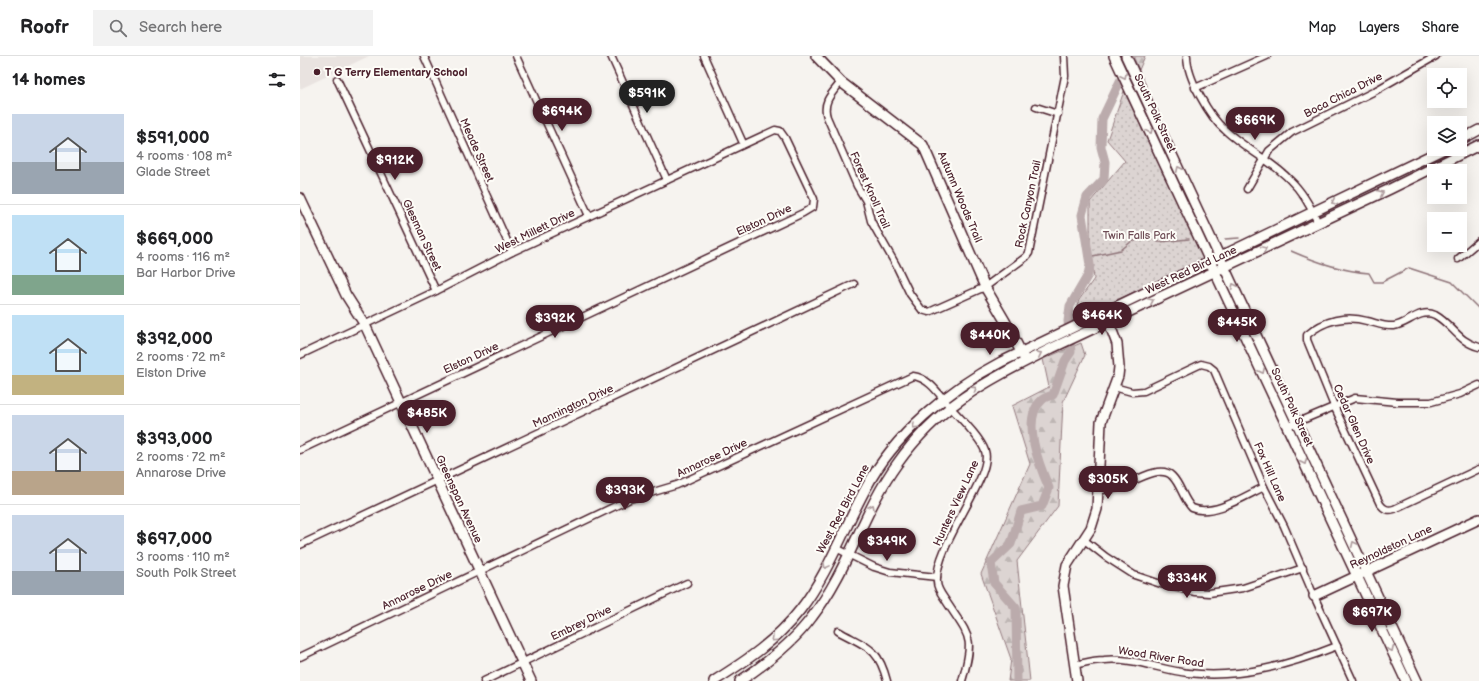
<!DOCTYPE html>
<meta charset="utf-8">
<style>
:root{--surface:#fff;--page:#f2f2f2;--text:#202124;--muted:#757577;--line:#e0e0e0;--accent:#4a1f2b}
body{margin:0;font-family:"Balsamiq Sans",sans-serif;background:var(--page);color:var(--text);height:100vh;display:flex;flex-direction:column;font-size:15px;white-space:nowrap}
*{box-sizing:border-box;margin:0}
p{font-size:13px;color:var(--muted)}
.icon{flex:none;width:22px;height:22px;fill:none;stroke:currentColor;stroke-width:2;stroke-linecap:round;stroke-linejoin:round}
.map{position:relative;flex:1;overflow:hidden}
.details{display:flex;flex-direction:column;background:var(--surface);width:300px}
.details>*{flex:none}
.fabs{position:absolute;left:1127px;top:12px;display:grid;gap:8px}
.fabs a{display:grid;place-items:center;width:40px;height:40px;border-radius:0px;background:var(--surface);box-shadow:0 4px 16px #0002;font-size:20px}
.price{position:absolute;translate:-50% -34px;padding:0 9px;border-radius:14px;background:var(--accent);color:#fff;font-size:13px;line-height:26px;filter:drop-shadow(0 1px 2px #0008)}
.price::after{content:'';position:absolute;left:50%;top:24px;width:12px;height:9px;margin-left:-6px;background:inherit;clip-path:polygon(0 0,100% 0,50% 100%)}
.price.current{background:#222;color:#fff}
ul{padding:0;list-style:none}
li{display:flex;align-items:center;gap:12px;height:100px;padding:0 12px}
li+li{border-top:1px solid var(--line)}
li span{display:grid;place-items:center;flex:none;width:112px;height:80px;border-radius:0px;color:#555}
li>.icon{margin-inline-start:auto}
span .icon{width:48px;height:48px;fill:#fffc;stroke-width:1}
li b{font-size:17px}
h2{display:flex;justify-content:space-between;align-items:center;height:48px;padding:0 12px;font-size:17px}
header{display:flex;align-items:center;gap:24px;box-sizing:border-box;height:56px;padding:0 20px;background:var(--surface);border-bottom:1px solid var(--line)}
header strong{font-size:19px}
nav{display:flex;gap:22px;margin-inline-start:auto;font-size:14px}
.search{width:280px;height:36px;background:var(--page);display:flex;align-items:center;gap:10px;box-sizing:border-box;padding:0 14px;border-radius:0px;color:var(--muted);font-size:15px}
main{display:flex;flex:1;min-height:0}
.map>svg:first-child{display:block}
</style>
<header>
<strong>Roofr</strong>
<div class="search"><svg class="icon" aria-label="search" viewBox="0 0 24 24"><circle cx="10" cy="10" r="6"/><path d="M15 15l6 6"/></svg>Search here</div>
<nav><a>Map</a><a>Layers</a><a>Share</a></nav>
</header>
<main>
<section class="details">
<h2>14 homes<svg class="icon" aria-label="filters" viewBox="0 0 24 24"><path d="M4 7h16M4 17h16"/><circle cx="9" cy="7" r="2"/><circle cx="15" cy="17" r="2"/></svg></h2>
<ul>
<li><span style="background:linear-gradient(#c9d6e8 60%,#9aa5b1 0)"><svg class="icon" aria-label="home" viewBox="0 0 24 24"><path d="M3 11l9-7 9 7M6 9v11h12V9"/></svg></span><div><b>$591,000</b><p>4 rooms · 108 m²</p><p>Glade Street</p></div></li>
<li><span style="background:linear-gradient(#bfe0f5 75%,#7fa58c 0)"><svg class="icon" aria-label="home" viewBox="0 0 24 24"><path d="M3 11l9-7 9 7M6 9v11h12V9"/></svg></span><div><b>$669,000</b><p>4 rooms · 116 m²</p><p>Bar Harbor Drive</p></div></li>
<li><span style="background:linear-gradient(#bfe0f5 75%,#c2b280 0)"><svg class="icon" aria-label="home" viewBox="0 0 24 24"><path d="M3 11l9-7 9 7M6 9v11h12V9"/></svg></span><div><b>$392,000</b><p>2 rooms · 72 m²</p><p>Elston Drive</p></div></li>
<li><span style="background:linear-gradient(#c9d6e8 70%,#b9a48a 0)"><svg class="icon" aria-label="home" viewBox="0 0 24 24"><path d="M3 11l9-7 9 7M6 9v11h12V9"/></svg></span><div><b>$393,000</b><p>2 rooms · 72 m²</p><p>Annarose Drive</p></div></li>
<li><span style="background:linear-gradient(#c9d6e8 70%,#9aa5b1 0)"><svg class="icon" aria-label="home" viewBox="0 0 24 24"><path d="M3 11l9-7 9 7M6 9v11h12V9"/></svg></span><div><b>$697,000</b><p>3 rooms · 110 m²</p><p>South Polk Street</p></div></li>
</ul>
</section>
<div class="map">
<svg width="1179" height="625" viewBox="0 0 1179 625">
<defs>
<pattern id="forest-firs" width="22" height="20" patternUnits="userSpaceOnUse"><rect width="22" height="20" fill="#dcd4d2"/><path d="M5 1l3.5 6h-7zM16 11l3.5 6h-7z" fill="#beb6b4"/></pattern>
<pattern id="park-dots" width="8" height="8" patternUnits="userSpaceOnUse"><rect width="8" height="8" fill="#dcd4d2"/><path d="M2 2h.1M6 6h.1" fill="none" stroke="#beb6b4" stroke-width="1.8" stroke-linecap="round"/></pattern>
</defs>
<rect width="100%" height="100%" fill="#f6f3ef"/>
<filter id="ink" filterUnits="userSpaceOnUse"><feTurbulence type="fractalNoise" baseFrequency=".025" numOctaves="2"/><feDisplacementMap in="SourceGraphic" scale="8" xChannelSelector="R" yChannelSelector="G"/><feConvolveMatrix kernelMatrix="1 2 1 2 8 2 1 2 1" color-interpolation-filters="sRGB"/></filter>
<g filter="url(#ink)">
<path fill="#e9e3e0" d="M0,0H69L0,33Z"/>
<g fill="url(#forest-firs)" stroke="#937a7e">
<path d="M833,0H845L839,14Z"/>
<path d="M781,287L785,299L763,346L758,450L717,505L730,625H708L711,603L681,518L730,408L712,350L749,331L743,303Z"/>
</g>
<path fill="url(#park-dots)" stroke="#937a7e" d="M824,35L904,203L772,265L779,244L794,223L790,188V146L825,105L807,84Z"/>
<g fill="none" stroke-linecap="round" stroke-linejoin="round">
<g stroke="#8e7378" stroke-width="1.5">
<path d="M925,183L939,182"/>
<path d="M991,195C1016,206 1042,215 1069,217L1074,226H1082L1109,212L1152,226L1179,253"/>
<path d="M788,201L821,194L832,185L853,183L859,186L889,183"/>
</g>
<path stroke="#bbabac" stroke-width="9" d="M717,625L716,552L694,527L691,507L711,488L721,455L742,450L749,432C740,411 720,363 742,344C744,342 749,340 753,339L765,305L771,296L768,265L770,250L788,219L790,209L782,159L787,141L804,123L805,106L801,91L802,63L832,0"/>
<defs>
<g id="street">
<path d="M124,0L212,196"/>
<path d="M216,0L289,160"/>
<path d="M311,0L367,124"/>
<path d="M404,0L443,87"/>
<path d="M887,0C887,14 893,27 900,40C907,53 914,65 925,74C945,93 971,104 990,124C1003,136 1011,151 1018,167"/>
<path d="M37,23L136,235"/>
<path d="M541,26C532,37 522,46 527,61L557,130L566,145L571,165L596,209L610,238L622,254L629,256L685,231L726,201L729,197L765,20L764,0"/>
<path d="M895,32L967,0"/>
<path d="M736,51L758,58"/>
<path d="M947,133L969,95L992,76L1073,36L1136,0"/>
<path d="M1158,203L1179,185"/>
<path d="M1179,291C1157,285 1153,269 1135,259C1120,252 1108,268 1094,270C1085,271 1076,267 1067,265C1046,259 1024,264 1007,279V284L1034,350L1080,448C1084,453 1087,455 1094,453L1179,413"/>
<path d="M0,299L136,235L212,196L475,74L480,75L485,82L514,143L513,151L503,157L0,394"/>
<path d="M814,331L832,336L844,335L901,308L909,310L914,314L964,431L984,470L1014,540L1053,625"/>
<path d="M988,370L1055,342L1097,346H1131L1160,338L1179,329"/>
<path d="M798,434C806,434 815,433 822,430C835,425 860,408 872,420C881,429 883,443 892,452C913,461 945,440 964,431"/>
<path d="M783,483L806,501L834,519L861,528L895,536L909,537L943,532L1003,512"/>
<path d="M0,489L554,228"/>
<path d="M536,492L574,511L590,516L637,521"/>
<path d="M538,575C566,591 578,590 587,625"/>
<path d="M0,601L330,443L377,429L613,320C630,322 640,340 651,352C661,363 680,381 685,395C694,420 634,490 637,526C637,533 642,539 646,545C670,582 675,580 662,625"/>
<path d="M774,609C784,607 794,604 804,604C832,601 861,614 888,617C940,623 989,609 1037,590"/>
<path d="M184,625L387,527"/>
</g>
<g id="secondary">
<path d="M516,0L541,26L623,89L685,231L705,265L724,302"/>
<path d="M814,0L1106,625"/>
<path d="M826,0L1117,625"/>
<path d="M1160,84L1179,74"/>
<path d="M0,142L46,239L65,269L231,625"/>
<path d="M1014,540L1179,463"/>
<path d="M414,625C446,605 476,585 500,554C528,518 544,472 566,432C594,379 649,333 701,306L1144,93"/>
<path d="M440,625C467,607 493,587 512,561C548,515 563,455 597,408C640,347 689,324 752,292L1090,133L1179,89"/>
<path d="M777,625L763,530L767,509L791,472L797,453L801,366L818,320L819,311L817,288L806,259"/>
</g>
</defs>
<use href="#street" stroke="#4a1f2b" stroke-width="9"/>
<use href="#secondary" stroke="#4a1f2b" stroke-width="12"/>
<use href="#street" stroke="#fdfcf7" stroke-width="6"/>
<use href="#secondary" stroke="#fdfcf7" stroke-width="9"/>
</g>
<defs><path id="oneway-chevron" d="M-2-3.5L2.5 0L-2 3.5" fill="none" stroke-width="1.6" stroke-linecap="round" stroke-linejoin="round"/></defs>
<g stroke="#ac999b">
<use href="#oneway-chevron" transform="translate(824 20) rotate(64)"/>
<use href="#oneway-chevron" transform="translate(850 75) rotate(65)"/>
<use href="#oneway-chevron" transform="translate(879 113) rotate(-115)"/>
<use href="#oneway-chevron" transform="translate(1081 137) rotate(-25)"/>
<use href="#oneway-chevron" transform="translate(1034 146) rotate(155)"/>
<use href="#oneway-chevron" transform="translate(964 193) rotate(-25)"/>
<use href="#oneway-chevron" transform="translate(934 230) rotate(-115)"/>
<use href="#oneway-chevron" transform="translate(851 245) rotate(-25)"/>
<use href="#oneway-chevron" transform="translate(739 298) rotate(-27)"/>
<use href="#oneway-chevron" transform="translate(962 315) rotate(65)"/>
<use href="#oneway-chevron" transform="translate(674 333) rotate(-33)"/>
<use href="#oneway-chevron" transform="translate(615 370) rotate(137)"/>
<use href="#oneway-chevron" transform="translate(1004 406) rotate(65)"/>
<use href="#oneway-chevron" transform="translate(572 451) rotate(-63)"/>
<use href="#oneway-chevron" transform="translate(1054 488) rotate(-115)"/>
<use href="#oneway-chevron" transform="translate(526 510) rotate(118)"/>
<use href="#oneway-chevron" transform="translate(474 583) rotate(137)"/>
<use href="#oneway-chevron" transform="translate(1091 593) rotate(65)"/>
</g>
</g>
<circle fill="#4a1f2b" stroke="#fdfcf7" stroke-width="1.5" cx="17" cy="16" r="4"/>
<g text-anchor="middle" dominant-baseline="central" stroke-width="4" stroke-linejoin="round" paint-order="stroke">
<g font-size="11" font-weight="bold" fill="#4a1f2b" stroke="#fdfcf7" text-anchor="start">
<text x="25" y="16">T G Terry Elementary School</text>
</g>
<g font-size="11" fill="#4a1f2b" stroke="#fdfcf7">
<text transform="translate(1043 39) rotate(-27)">Boca Chica Drive</text>
<text transform="translate(855 57) rotate(65)">South Polk Street</text>
<text transform="translate(177 94) rotate(66)">Meade Street</text>
<text transform="translate(570 134) rotate(66)">Forest Knoll Trail</text>
<text transform="translate(660 141) rotate(67)">Autumn Woods Trail</text>
<text transform="translate(728 148) rotate(-78)">Rock Canyon Trail</text>
<text transform="translate(464 164) rotate(-25)">Elston Drive</text>
<text transform="translate(235 175) rotate(-26)">West Millett Drive</text>
<text transform="translate(122 179) rotate(65)">Glesman Street</text>
<text transform="translate(891 214) rotate(-25)">West Red Bird Lane</text>
<text transform="translate(171 302) rotate(-25)">Elston Drive</text>
<text transform="translate(273 350) rotate(-25)">Mannington Drive</text>
<text transform="translate(992 351) rotate(65)">South Polk Street</text>
<text transform="translate(1054 368) rotate(66)">Cedar Glen Drive</text>
<text transform="translate(412 402) rotate(-25)">Annarose Drive</text>
<text transform="translate(970 416) rotate(66)">Fox Hill Lane</text>
<text transform="translate(159 443) rotate(65)">Greenspan Avenue</text>
<text transform="translate(656 447) rotate(-65)">Hunters View Lane</text>
<text transform="translate(543 453) rotate(-62)">West Red Bird Lane</text>
<text transform="translate(1091 491) rotate(-25)">Reynoldston Lane</text>
<text transform="translate(117 534) rotate(-26)">Annarose Drive</text>
<text transform="translate(281 567) rotate(-26)">Embrey Drive</text>
<text transform="translate(861 601) rotate(9)">Wood River Road</text>
</g>
<g font-size="11" fill="#6e4c55" stroke="#fdfcf7">
<text x="839" y="179">Twin Falls Park</text>
</g>
</g>
</svg>
<div class="fabs">
<a><svg class="icon" aria-label="locate" viewBox="0 0 24 24"><circle cx="12" cy="12" r="6"/><path d="M12 2v4M12 18v4M2 12h4M18 12h4"/></svg></a>
<a><svg class="icon" aria-label="layers" viewBox="0 0 24 24"><path d="M12 4l9 5-9 5-9-5zM3 14l9 5 9-5"/></svg></a>
<a>+</a>
<a>−</a>
</div>
<b class="price current" style="left:347px;top:58px">$591K</b>
<b class="price" style="left:262px;top:76px">$694K</b>
<b class="price" style="left:955px;top:85px">$669K</b>
<b class="price" style="left:95px;top:125px">$912K</b>
<b class="price" style="left:802px;top:280px">$464K</b>
<b class="price" style="left:255px;top:283px">$392K</b>
<b class="price" style="left:937px;top:287px">$445K</b>
<b class="price" style="left:690px;top:300px">$440K</b>
<b class="price" style="left:127px;top:378px">$485K</b>
<b class="price" style="left:808px;top:444px">$305K</b>
<b class="price" style="left:325px;top:455px">$393K</b>
<b class="price" style="left:587px;top:506px">$349K</b>
<b class="price" style="left:887px;top:543px">$334K</b>
<b class="price" style="left:1072px;top:577px">$697K</b>
</div>
</main>
